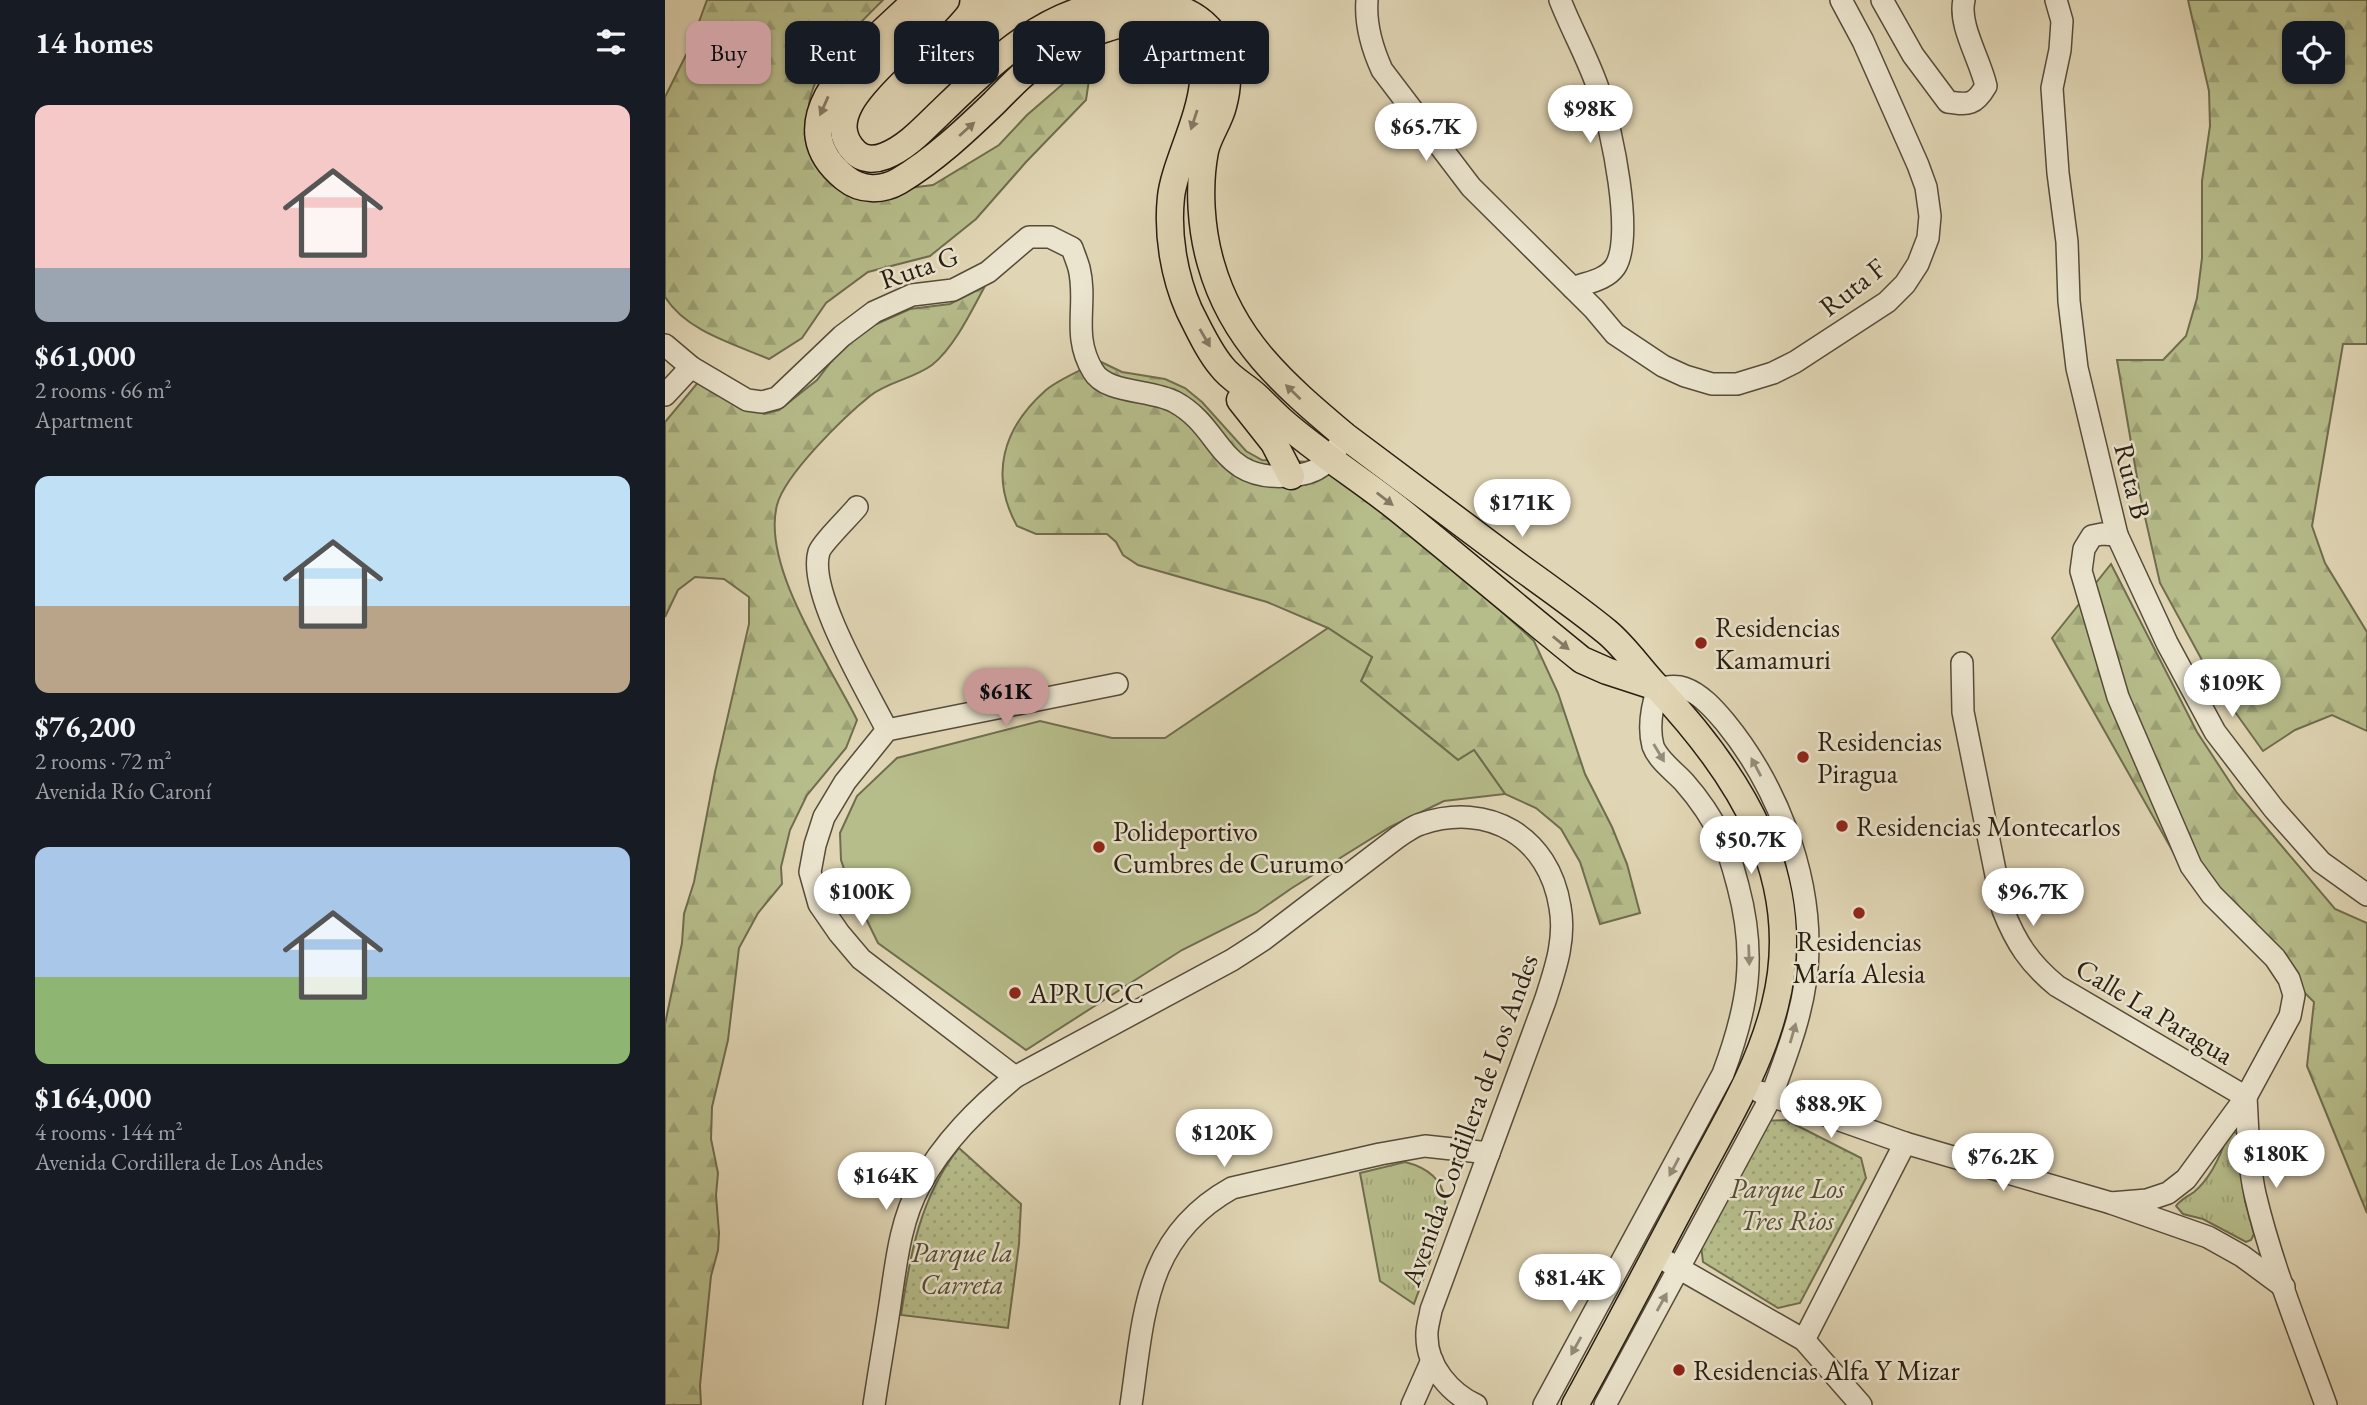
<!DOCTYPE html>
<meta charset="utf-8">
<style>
:root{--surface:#171b24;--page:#242831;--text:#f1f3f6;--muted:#9ea1a6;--accent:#c59692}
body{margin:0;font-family:"EB Garamond",serif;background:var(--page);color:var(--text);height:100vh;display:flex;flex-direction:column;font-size:26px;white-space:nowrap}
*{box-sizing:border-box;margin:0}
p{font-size:23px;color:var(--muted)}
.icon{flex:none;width:38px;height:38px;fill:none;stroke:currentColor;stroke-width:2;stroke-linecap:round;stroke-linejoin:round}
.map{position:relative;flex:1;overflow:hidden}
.side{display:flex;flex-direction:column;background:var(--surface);width:665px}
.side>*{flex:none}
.top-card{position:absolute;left:21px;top:21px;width:665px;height:63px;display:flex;gap:14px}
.controls{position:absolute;left:1617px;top:21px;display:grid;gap:14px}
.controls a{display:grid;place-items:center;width:63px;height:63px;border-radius:14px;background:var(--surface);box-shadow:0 2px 5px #0004;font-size:35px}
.price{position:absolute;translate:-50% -60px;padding:0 16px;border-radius:24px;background:#fff;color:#222;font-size:23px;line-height:46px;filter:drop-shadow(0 2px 4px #0008)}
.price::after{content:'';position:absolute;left:50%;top:42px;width:21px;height:16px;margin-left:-10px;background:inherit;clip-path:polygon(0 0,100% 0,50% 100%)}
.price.active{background:var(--accent);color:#111}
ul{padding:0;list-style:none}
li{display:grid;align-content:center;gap:14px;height:371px;padding:0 35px}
li span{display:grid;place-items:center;height:217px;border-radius:14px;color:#555}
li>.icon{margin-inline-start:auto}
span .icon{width:126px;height:126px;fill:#fffc;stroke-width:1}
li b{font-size:30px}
h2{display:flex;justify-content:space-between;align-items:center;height:84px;padding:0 35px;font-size:30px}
.tag{padding:0 24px;border-radius:14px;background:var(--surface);box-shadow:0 2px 5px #0004;font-size:24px;line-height:63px}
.tag.active{background:var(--accent);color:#111}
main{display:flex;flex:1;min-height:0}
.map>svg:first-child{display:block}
</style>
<main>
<section class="side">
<h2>14 homes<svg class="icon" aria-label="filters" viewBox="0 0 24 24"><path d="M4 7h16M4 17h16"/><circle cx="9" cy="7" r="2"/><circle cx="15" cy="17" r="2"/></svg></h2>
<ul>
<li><span style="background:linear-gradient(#f6c9c9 75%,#9aa5b1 0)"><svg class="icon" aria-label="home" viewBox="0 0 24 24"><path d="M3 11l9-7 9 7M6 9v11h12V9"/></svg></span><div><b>$61,000</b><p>2 rooms · 66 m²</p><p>Apartment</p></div></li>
<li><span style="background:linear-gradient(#bfe0f5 60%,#b9a48a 0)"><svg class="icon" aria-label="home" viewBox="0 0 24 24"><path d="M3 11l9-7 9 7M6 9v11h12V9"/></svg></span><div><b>$76,200</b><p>2 rooms · 72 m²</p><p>Avenida Río Caroní</p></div></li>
<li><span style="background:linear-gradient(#a9c7e8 60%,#8fb573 0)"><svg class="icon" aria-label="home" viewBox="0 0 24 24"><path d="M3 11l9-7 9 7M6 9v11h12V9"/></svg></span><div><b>$164,000</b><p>4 rooms · 144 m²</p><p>Avenida Cordillera de Los Andes</p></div></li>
</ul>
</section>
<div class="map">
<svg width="1702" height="1405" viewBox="0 0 1702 1405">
<defs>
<pattern id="grass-tufts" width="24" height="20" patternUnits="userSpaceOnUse" patternTransform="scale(1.75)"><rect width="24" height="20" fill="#b6bc8a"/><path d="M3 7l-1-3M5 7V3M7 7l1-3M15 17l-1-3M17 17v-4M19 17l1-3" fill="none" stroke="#9ca176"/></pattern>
<pattern id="forest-firs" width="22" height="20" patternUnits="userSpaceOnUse" patternTransform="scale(1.75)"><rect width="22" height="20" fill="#b6bc8a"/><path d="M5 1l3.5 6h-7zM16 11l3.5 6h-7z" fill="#9ca176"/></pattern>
<pattern id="park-dots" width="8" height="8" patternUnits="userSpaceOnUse" patternTransform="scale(1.75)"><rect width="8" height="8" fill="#b6bc8a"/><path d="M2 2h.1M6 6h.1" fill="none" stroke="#9ca176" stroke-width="1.8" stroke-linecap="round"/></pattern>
</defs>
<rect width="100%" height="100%" fill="#e0d5b4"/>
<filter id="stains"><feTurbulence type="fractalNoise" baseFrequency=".00286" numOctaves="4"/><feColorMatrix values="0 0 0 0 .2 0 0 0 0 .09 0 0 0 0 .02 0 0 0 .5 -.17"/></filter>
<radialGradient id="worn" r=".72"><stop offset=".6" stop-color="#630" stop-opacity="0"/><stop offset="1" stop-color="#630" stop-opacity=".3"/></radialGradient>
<g fill="url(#grass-tufts)" stroke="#6f6d4e" stroke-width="2">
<path d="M1568,1132L1573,1133L1580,1201L1589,1234L1586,1240L1581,1242L1538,1219L1518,1214L1511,1206C1516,1199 1522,1197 1529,1192C1546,1178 1556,1155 1563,1134Z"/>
<path d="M740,1162C760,1167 777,1177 780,1200C783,1221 757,1281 749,1304L715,1281L695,1173Z"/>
</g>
<g fill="url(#forest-firs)" stroke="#6f6d4e" stroke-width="2" fill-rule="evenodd">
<path d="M42,0H218C192,26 148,67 144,105C143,118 148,135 150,149L172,166L244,188L268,185L334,145L362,115L399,83L426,67L421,100L361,162L311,219L265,256L203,272L161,303L137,338L104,359C69,344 21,331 0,297V97L24,49Z"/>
<path d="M1523,0H1702V344H1678L1647,526L1660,563L1702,632V731L1667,715L1630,730L1598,751L1550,684L1495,583L1475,495L1452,360H1498L1521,336L1532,298L1537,258V181L1545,126L1544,91ZM1629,33H1668V72H1629Z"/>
<path d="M320,286C307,310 289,348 267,365C248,379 222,382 205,396C180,416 120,474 112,505C96,567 165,665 192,720L181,748L142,795L125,830L116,867L117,884L93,913L74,948L63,1040L47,1107L46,1139L53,1173L51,1195L54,1233L53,1250L46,1276L35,1385L36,1405H0V1024L17,943L19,914L29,882L50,772L84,624V597L59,579L30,577L13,590L0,617V422L35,380L99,414L114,410L152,380L175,350L207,326L245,309L285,304Z"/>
<path d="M434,361L457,372L500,379L520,388L537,402L581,451L597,460L646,462L707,494L869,641L893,693L920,774L947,827L962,864L975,913L935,924L915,862L896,829L871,808L840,794L809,750L793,760L696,681L707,657L663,628L602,602L473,565L458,555L451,542L442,534H371L352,526C324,475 338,428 381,390C396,378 417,370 434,361Z"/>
<path d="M1446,564L1532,732L1572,793L1670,909L1702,923V1213L1642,1066L1649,1002L1520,873L1387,638Z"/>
</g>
<g fill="url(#park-dots)" stroke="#6f6d4e" stroke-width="2">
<path d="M1121,1120L1196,1158L1201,1178L1135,1303L1113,1308L1038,1262L1036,1245L1100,1121Z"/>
<path d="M294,1148L356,1204L354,1244L343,1328L236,1315C245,1255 255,1197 294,1148Z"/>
</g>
<path fill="#b6bc8a" stroke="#6f6d4e" stroke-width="2" d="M663,628L707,657L696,681L793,760L809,750L840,794L779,801L725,827L627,888L591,913L517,950L361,1050L213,943L185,886L176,860L175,833L192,796L232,758L375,721L447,738H500Z"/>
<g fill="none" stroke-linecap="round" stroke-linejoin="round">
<defs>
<g id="minor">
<path d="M702,0C700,25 707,48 717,70L806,187L929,309L950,334L998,366L1020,376L1047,384H1072L1108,373L1130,362L1222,302L1240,284L1253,264L1263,238L1265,216L1261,187L1253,165L1198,41L1176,0"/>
<path d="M895,0C907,31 925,62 935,94C946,128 970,237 950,267C941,280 923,282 908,288"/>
<path d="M1217,0L1248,55L1283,102C1304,105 1310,105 1321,86C1315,59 1293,25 1299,0"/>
<path d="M1391,0L1397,21L1395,50L1387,88L1393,173L1402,242L1404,301L1412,368L1452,535L1502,643L1550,732L1609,809L1656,862L1702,895"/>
<path d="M0,345L26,367L82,400L97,402L112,398L177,336L209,312L247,295L288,290L323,272L364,237H385L407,248C409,254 412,261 414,268C423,304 406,335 428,371C441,394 486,389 510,402C558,428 553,482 624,476C657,474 663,462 680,436"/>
<path d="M0,395L26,367"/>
<path d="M192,507C185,516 157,543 154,552C142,592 203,692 222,730"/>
<path d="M1297,663L1298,712L1338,910C1351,943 1365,964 1392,986L1581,1097"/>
<path d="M350,1077L196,959L174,933L154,904L145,872L150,845L159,817L180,782L222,730L452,684"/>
<path d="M1095,1092L1240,1143L1446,1203L1543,1237L1577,1256L1619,1287"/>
<path d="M1581,1097C1583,1129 1583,1163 1590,1194C1607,1266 1636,1336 1661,1405"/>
<path d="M1446,1203L1482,1200L1503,1193L1521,1179L1581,1097L1625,1016L1629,995L1624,979L1610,958L1547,895L1526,866L1453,697L1416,571L1419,549L1427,536L1437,534L1452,535"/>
<path d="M1003,1262L1139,1340L1196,1405"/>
<path d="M1139,1340L1240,1143"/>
<path d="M209,1405C214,1371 220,1338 225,1304C231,1264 235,1221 255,1185C278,1142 313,1108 350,1077L567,960L598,940L733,837C741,832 748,826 756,824C824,801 884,837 895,907C901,940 890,970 880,1001L766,1310C765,1318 761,1328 762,1337C762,1366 785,1393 811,1405"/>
<path d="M466,1405C479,1316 479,1237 567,1188L715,1154L760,1146L824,1153"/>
<path d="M747,1405L767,1360"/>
<path d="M879,1405L1058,1074C1083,1007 1092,957 1073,886C1069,871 1065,855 1058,840C1048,820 1035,800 1019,782C1010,772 993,760 988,746C983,727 987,706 993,688C1002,687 1011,685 1019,688C1036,694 1049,709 1060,722C1110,783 1144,868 1143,948C1143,1000 1124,1049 1106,1097L940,1405"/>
</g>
<g id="major">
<path d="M251,0C209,43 104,117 180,178C196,191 217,191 234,181C269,160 300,131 329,103C341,91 353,78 366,68C400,42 472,5 514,29C571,63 511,149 506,197C502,234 509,276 524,310C533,328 544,352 557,367C565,378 580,386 590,395C599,403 607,412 616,420C652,452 694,478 732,508C794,558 855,610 917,660L942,671L991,687"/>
<path d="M281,0C266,18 248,34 232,50C209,74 155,117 190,152C198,160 210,160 220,156C243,147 261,126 279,109C328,62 379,11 450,3C473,1 497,1 519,11C557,28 569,67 558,106C554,122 543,136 540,151C533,187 536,230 546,264C568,342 621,386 680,436C738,479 796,523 855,567C884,588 914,609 942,632C960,647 975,669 991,686C1074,774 1142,878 1110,1005C1094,1070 1058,1127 1027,1186C988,1259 950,1333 910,1405"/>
<path d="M575,400L609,443L626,476"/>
</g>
</defs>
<use href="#minor" stroke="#564c3a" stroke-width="24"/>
<use href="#major" stroke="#281e12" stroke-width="29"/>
<use href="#minor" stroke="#ebe4ce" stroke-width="21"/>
<use href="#major" stroke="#e0d5b4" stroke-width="26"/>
</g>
<defs><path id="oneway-solid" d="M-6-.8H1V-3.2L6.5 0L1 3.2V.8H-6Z" transform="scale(1.75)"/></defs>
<g fill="#847a63">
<use href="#oneway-solid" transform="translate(159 106) rotate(114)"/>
<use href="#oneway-solid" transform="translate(529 120) rotate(108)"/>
<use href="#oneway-solid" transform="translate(302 129) rotate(-42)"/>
<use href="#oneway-solid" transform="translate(540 338) rotate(60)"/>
<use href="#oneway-solid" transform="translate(628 392) rotate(-136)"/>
<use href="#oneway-solid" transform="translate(720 499) rotate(38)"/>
<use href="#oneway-solid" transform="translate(896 643) rotate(39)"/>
</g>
<g fill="#938b79">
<use href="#oneway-solid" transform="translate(994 753) rotate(59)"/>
<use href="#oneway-solid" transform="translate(1091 767) rotate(-118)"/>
<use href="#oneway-solid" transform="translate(1084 955) rotate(88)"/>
<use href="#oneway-solid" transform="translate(1128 1033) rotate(-74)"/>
<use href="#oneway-solid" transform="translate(1009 1167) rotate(118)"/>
<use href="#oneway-solid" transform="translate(997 1302) rotate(-61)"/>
<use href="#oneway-solid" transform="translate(911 1346) rotate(119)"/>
</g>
<g fill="#8f2418" stroke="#ebe4ce" stroke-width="2.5">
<circle cx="1036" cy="643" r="7"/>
<circle cx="1138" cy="757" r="7"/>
<circle cx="1177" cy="826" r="7"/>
<circle cx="434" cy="847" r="7"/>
<circle cx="1194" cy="913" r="7"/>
<circle cx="350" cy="993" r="7"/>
<circle cx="1014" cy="1370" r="7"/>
</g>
<g text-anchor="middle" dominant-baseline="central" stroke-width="5" stroke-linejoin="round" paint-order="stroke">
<g font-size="28" fill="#281e12" stroke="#ebe4ce">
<text transform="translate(254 267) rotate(-19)">Ruta G</text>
<text transform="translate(1187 287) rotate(-38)">Ruta F</text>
<text transform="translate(1468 481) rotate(76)">Ruta B</text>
<text transform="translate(1490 1011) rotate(31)">Calle La Paragua</text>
<text transform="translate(804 1120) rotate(-70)">Avenida Cordillera de Los Andes</text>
</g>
<g font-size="28" fill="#281e12" stroke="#ebe4ce" text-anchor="start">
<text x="1050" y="627">Residencias<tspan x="1050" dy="32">Kamamuri</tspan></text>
<text x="1152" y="741">Residencias<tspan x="1152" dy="32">Piragua</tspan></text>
<text x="1191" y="826">Residencias Montecarlos</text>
<text x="448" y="831">Polideportivo<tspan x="448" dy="32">Cumbres de Curumo</tspan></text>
<text x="1194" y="941" text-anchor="middle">Residencias<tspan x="1194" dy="32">María Alesia</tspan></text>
<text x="364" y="993">APRUCC</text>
<text x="1028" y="1370">Residencias Alfa Y Mizar</text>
</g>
<g font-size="28" font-style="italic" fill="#534d36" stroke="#ebe4ce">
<text x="1122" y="1188">Parque Los<tspan x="1122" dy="32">Tres Rios</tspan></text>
<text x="297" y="1252">Parque la<tspan x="297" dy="32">Carreta</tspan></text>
</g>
</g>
<rect width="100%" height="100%" filter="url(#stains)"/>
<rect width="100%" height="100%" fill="url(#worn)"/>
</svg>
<div class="controls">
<a><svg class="icon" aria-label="locate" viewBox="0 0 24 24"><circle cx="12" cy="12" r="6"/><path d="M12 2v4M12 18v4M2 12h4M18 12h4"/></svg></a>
</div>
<b class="price" style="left:925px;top:145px">$98K</b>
<b class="price" style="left:761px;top:163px">$65.7K</b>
<b class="price" style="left:857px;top:539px">$171K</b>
<b class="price" style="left:1567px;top:719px">$109K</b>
<b class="price active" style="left:341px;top:728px">$61K</b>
<b class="price" style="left:1086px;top:876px">$50.7K</b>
<b class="price" style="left:197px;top:928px">$100K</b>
<b class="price" style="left:1368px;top:928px">$96.7K</b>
<b class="price" style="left:1166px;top:1140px">$88.9K</b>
<b class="price" style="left:559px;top:1169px">$120K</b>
<b class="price" style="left:1611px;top:1190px">$180K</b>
<b class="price" style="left:1338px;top:1193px">$76.2K</b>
<b class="price" style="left:221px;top:1212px">$164K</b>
<b class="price" style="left:905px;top:1314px">$81.4K</b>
<div class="top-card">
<a class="tag active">Buy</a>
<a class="tag">Rent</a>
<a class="tag">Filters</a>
<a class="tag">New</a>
<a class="tag">Apartment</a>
</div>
</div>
</main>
